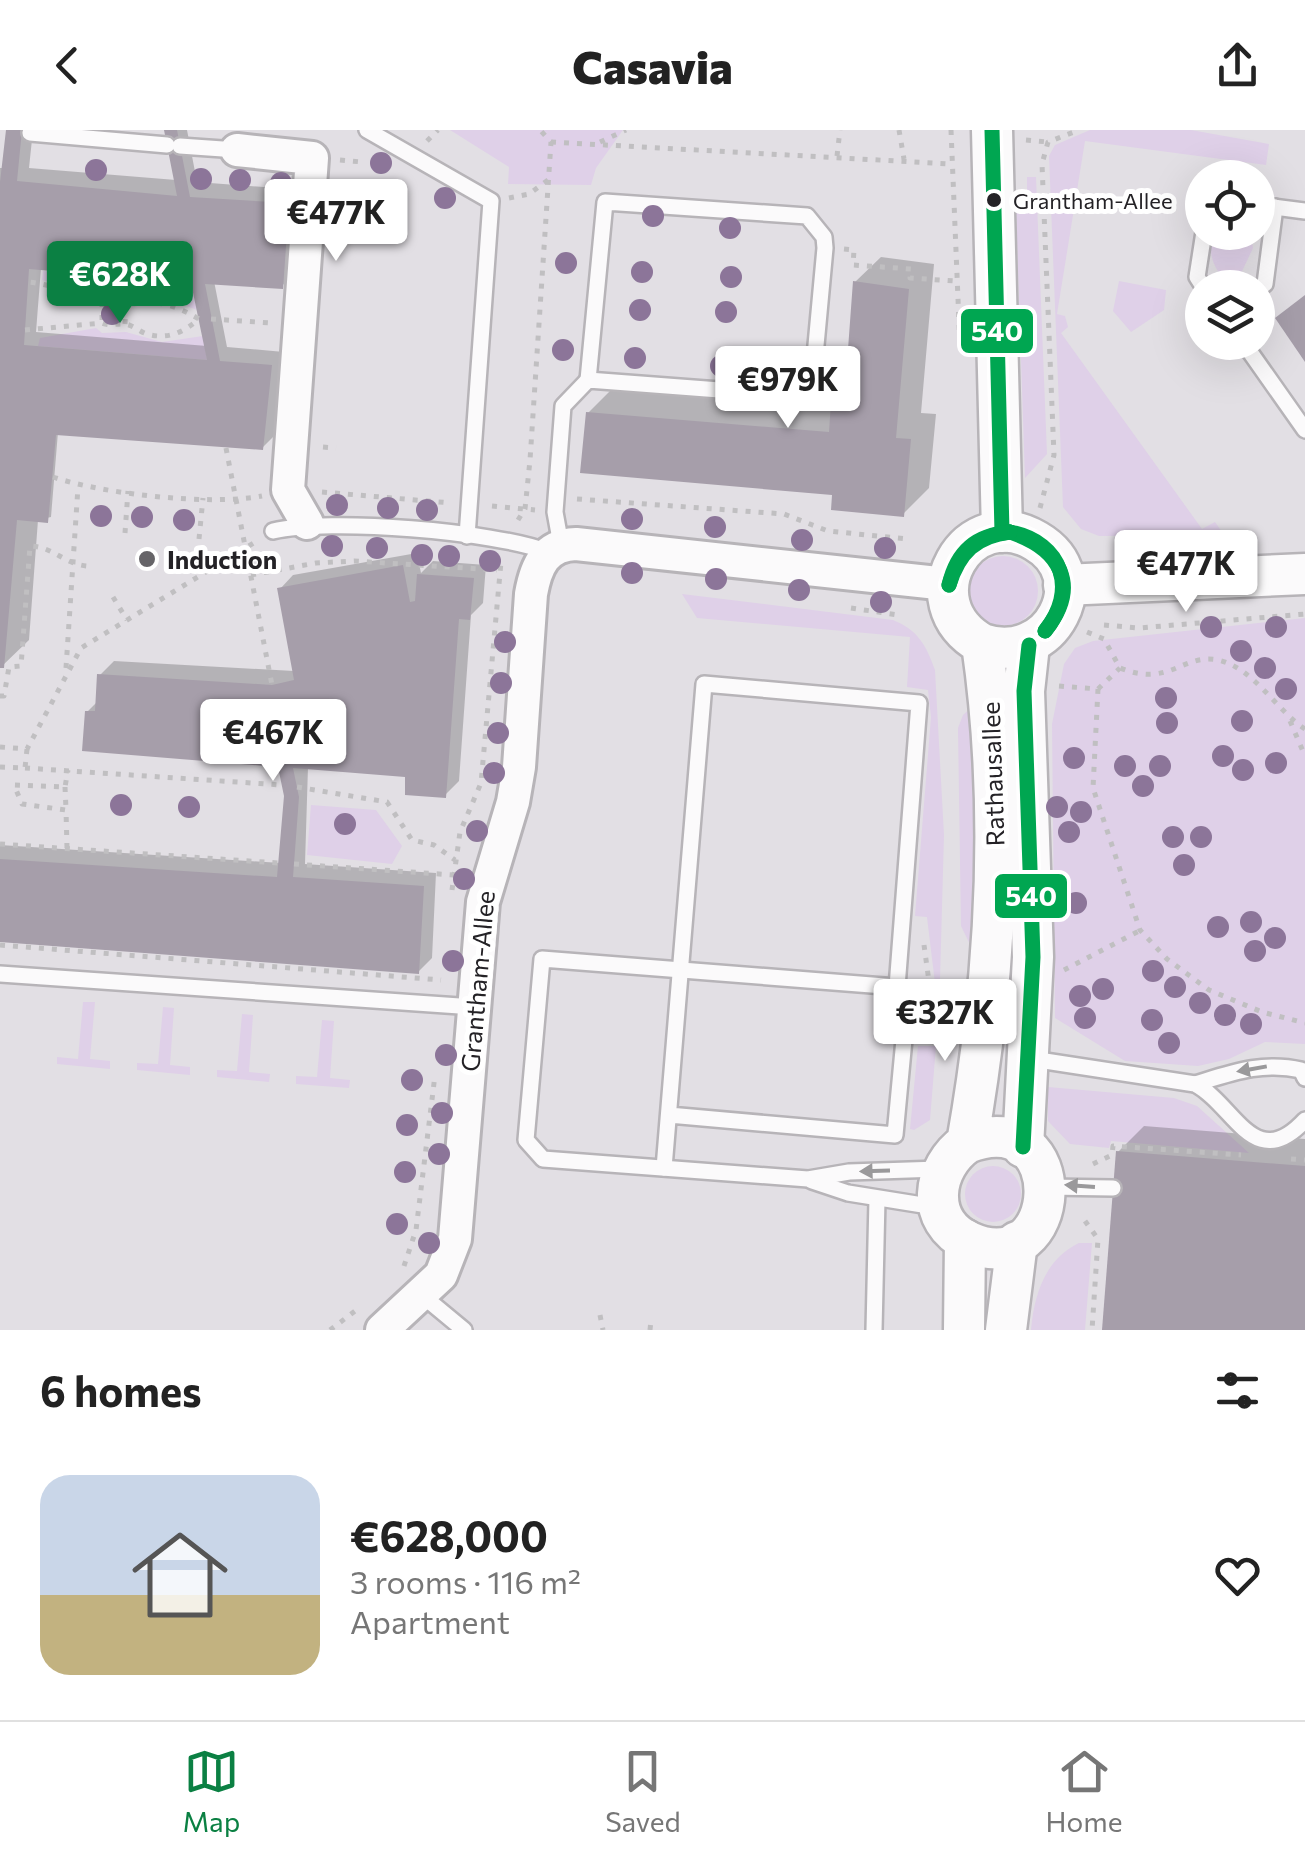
<!DOCTYPE html>
<meta charset="utf-8">
<style>
:root{--surface:#fff;--page:#f2f2f2;--text:#222;--muted:#767676;--line:#e0e0e0;--accent:#0b8043}
body{margin:0;font-family:Commissioner,sans-serif;background:var(--page);color:var(--text);height:100vh;display:flex;flex-direction:column;font-size:38px;white-space:nowrap}
*{box-sizing:border-box;margin:0}
p{font-size:32px;color:var(--muted)}
.icon{flex:none;width:55px;height:55px;fill:none;stroke:currentColor;stroke-width:2;stroke-linecap:round;stroke-linejoin:round}
.map{position:relative;height:1200px;overflow:hidden}
.details{display:flex;flex-direction:column;background:var(--surface);flex:1}
.details>*{flex:none}
.tools{position:absolute;left:1185px;top:30px;display:grid;gap:20px}
.tools a{display:grid;place-items:center;width:90px;height:90px;border-radius:50%;background:var(--surface);box-shadow:0 10px 40px #0002;font-size:50px}
.price{position:absolute;translate:-50% -85px;padding:0 22px;border-radius:10px;background:#fff;color:#222;font-size:32px;line-height:65px;filter:drop-shadow(0 2px 5px #0008)}
.price::after{content:'';position:absolute;left:50%;top:60px;width:30px;height:22px;margin-left:-15px;background:inherit;clip-path:polygon(0 0,100% 0,50% 100%)}
.price.current{background:var(--accent);color:#fff}
ul{padding:0;list-style:none}
li{display:flex;align-items:center;gap:30px;height:250px;padding:0 40px}
li+li{border-top:2px solid var(--line)}
li span{display:grid;place-items:center;flex:none;width:280px;height:200px;border-radius:30px;color:#555}
li>.icon{margin-inline-start:auto}
span .icon{width:120px;height:120px;fill:#fffc;stroke-width:1}
li b{font-size:42px}
h2{display:flex;justify-content:space-between;align-items:center;height:120px;padding:0 40px;font-size:42px}
header{display:flex;justify-content:space-between;align-items:center;height:130px;padding:0 40px;background:var(--surface);font-size:45px;font-weight:800}
.tab-bar{display:flex;justify-content:space-around;align-items:center;height:140px;border-top:2px solid var(--line);background:var(--surface);font-size:28px;color:var(--muted)}
.tab-bar a{display:grid;justify-items:center;gap:5px}
.tab-bar .current{color:var(--accent)}
.map>svg:first-child{display:block}
</style>
<header><svg class="icon" aria-label="back" viewBox="0 0 24 24"><path d="M15 5l-7 7 7 7"/></svg>Casavia<svg class="icon" aria-label="share" viewBox="0 0 24 24"><path d="M12 15V3M7 8l5-5 5 5M5 13v7h14v-7"/></svg></header>
<div class="map">
<svg width="1305" height="1200" viewBox="0 0 1305 1200">
<rect width="100%" height="100%" fill="#e2dfe4"/>
<g fill="#dfd0e8">
<path d="M450,0H623L596,38L591,55L508,54L509,37Z"/>
<path d="M1090,0H1191L1269,14L1266,35L1085,11L1057,184L1065,186L1068,197L1061,203L1202,399L1215,392L1224,405L1099,406L1081,399L1063,377L1049,26L1055,15Z"/>
<path d="M1027,47H1036L1047,324L1025,348L1016,81L1027,80Z"/>
<path d="M1213,103H1250L1253,118L1237,152L1230,153C1214,144 1206,119 1213,103Z"/>
<path d="M43,141L191,153L197,180L158,165L130,169L123,162L103,161L98,165L42,150Z"/>
<path d="M1119,151L1166,160L1164,180L1131,202L1113,181Z"/>
<path d="M96,198L102,203L126,202L162,212L203,206L207,230L38,216L40,208Z"/>
<circle cx="1003" cy="461" r="35"/>
<path d="M682,464L893,490C918,500 926,515 935,540L944,705L939,886L927,787L915,786L931,587L928,560L907,557L910,507L697,488Z"/>
<path d="M1305,488V914L1265,912L1229,929L1198,936L1125,931L1055,888L1052,594L1064,534L1075,518L1093,511Z"/>
<path d="M973,576L983,841L961,796L958,598L963,585Z"/>
<path d="M311,675L376,680L402,716L392,734L307,725Z"/>
<path d="M83,872H95L90,929L110,931V939L57,934V927L78,929Z"/>
<path d="M163,877L174,878L170,935L190,937V945L137,940V933L158,934Z"/>
<path d="M242,884L253,885L249,942L270,944L269,952L217,947V940L237,941Z"/>
<path d="M322,890L334,891L330,948L350,950L349,958L296,954V946L317,947Z"/>
<path d="M918,916H936L930,990L914,1000L910,999Z"/>
<path d="M1048,957L1174,968L1197,976L1249,1023L1111,1011L1109,1018L1070,1014L1048,991Z"/>
<circle cx="993" cy="1064" r="28"/>
<path d="M1079,1113H1092L1085,1200H1031C1034,1165 1045,1129 1079,1113Z"/>
</g>
<g fill="#0003" fill-rule="evenodd">
<path d="M8,0H33L29,38L176,50L167,0H187L197,52L302,60L295,142L282,156L214,151L227,217L284,222L276,304L262,318L58,302L51,387L38,390L29,510L0,538V38H6ZM41,138L198,150L207,216L36,202Z"/>
<path d="M881,127L934,134L921,283L936,284L929,358L903,384L588,283L614,257L833,275L848,259L855,152Z"/>
<path d="M417,423L421,443L433,431L486,435L483,473L471,485L459,651L445,665L407,645L308,637L305,734L436,743L432,828L418,842L0,809V715L281,733L287,666L280,635L87,582L98,571L100,545L114,531L294,541L280,459L293,445Z"/>
<path d="M1144,996L1305,1009V1200H1106L1118,1022Z"/>
</g>
<g fill="#a69eaa" fill-rule="evenodd">
<path d="M6,0H22L17,51L177,66L164,0H177L190,67L289,73L283,159L205,154L220,231L272,235L263,320L56,305L48,393L17,390L4,538H0V52ZM29,139L191,153L207,230L24,215Z"/>
<path d="M853,151L909,159L896,308L911,309L904,387L831,380L832,365L580,343L586,282L829,302L831,272L845,260Z"/>
<path d="M1305,165V232L1275,188Z"/>
<path d="M403,435L410,472L415,471L417,444L474,448L470,490L459,489L446,668L405,665V647L293,638L299,667L293,747L424,756L419,844L0,812V729L277,747L284,666L278,637L82,621L85,581H95L97,544L272,555L294,550L277,458Z"/>
<path d="M1116,1021L1305,1036V1200H1102Z"/>
</g>
<g fill="none" stroke-linecap="round" stroke-linejoin="round">
<defs>
<g id="service">
<path d="M367,0L491,71L467,406"/>
<path d="M30,3L167,15"/>
<path d="M180,16L237,20"/>
<path d="M1258,75L1305,81"/>
<path d="M1204,102L1197,147L1204,158"/>
<path d="M1258,159L1265,154L1275,77"/>
<path d="M1243,212L1305,300"/>
<path d="M588,250L605,72L807,86L824,107L825,118L815,226"/>
<path d="M273,401C329,388 494,401 548,422"/>
<path d="M561,415L555,382L563,276L588,250L759,263"/>
<path d="M0,844L474,877"/>
<path d="M897,857L542,829L526,1010L543,1029L808,1049L849,1042L939,1039"/>
<path d="M1032,929L1195,954C1235,975 1254,1045 1305,990"/>
<path d="M1195,954C1231,943 1263,931 1301,940L1305,948"/>
<path d="M664,1038L704,554L919,573L897,857L908,867L895,1005L669,985"/>
<path d="M812,1051L848,1063L935,1077"/>
<path d="M1047,1057L1113,1058"/>
<path d="M423,1166L464,1200"/>
<path d="M874,1200L877,1069"/>
</g>
<g id="minor">
<path d="M237,20L312,28L288,360L307,393"/>
<path d="M382,1200L441,1145L455,1109L483,772L513,672L519,637L531,464C536,436 545,415 576,414L947,454"/>
</g>
<g id="tertiary">
<path d="M992,0L1002,402"/>
<path d="M1064,455L1305,444"/>
<path d="M967,1013C1075,972 1065,1155 969,1112C924,1091 932,1037 967,1013C996,849 1006,680 982,514C908,472 968,370 1036,411C1098,447 1052,537 982,514"/>
<path d="M1023,1017L1033,827L1024,561L1029,515"/>
<path d="M964,1200L965,1110"/>
<path d="M1006,1200L1017,1112"/>
</g>
</defs>
<use href="#service" stroke="#b7b4b8" stroke-width="20"/>
<use href="#minor" stroke="#b7b4b8" stroke-width="38"/>
<use href="#tertiary" stroke="#b7b4b8" stroke-width="45"/>
<g stroke="#c0bfc1" stroke-width="5" stroke-dasharray="5 8" stroke-linecap="butt">
<path d="M899,0L904,29"/>
<path d="M951,0L960,217"/>
<path d="M1026,10L1048,12"/>
<path d="M427,11L438,0"/>
<path d="M551,12L951,34"/>
<path d="M600,12L626,0"/>
<path d="M837,26L840,0"/>
<path d="M340,30L362,32"/>
<path d="M509,68L529,64L548,50"/>
<path d="M844,119L854,120L853,135L911,139L910,148L955,151"/>
<path d="M102,172V193"/>
<path d="M211,189L272,193"/>
<path d="M125,194L126,175"/>
<path d="M25,200L102,193C112,197 116,193 125,194C133,195 140,202 147,204C168,210 184,202 199,189C149,160 145,181 99,171C75,166 53,154 28,152"/>
<path d="M323,317L336,318"/>
<path d="M226,318L272,555"/>
<path d="M53,347C103,364 211,376 262,366"/>
<path d="M322,362L451,373"/>
<path d="M577,369L784,384L828,401L907,409"/>
<path d="M492,376L535,380"/>
<path d="M1040,378L1054,325L1042,34L1048,12L1079,0"/>
<path d="M518,390L525,379L530,330L551,12L540,0"/>
<path d="M125,403L128,361"/>
<path d="M199,409L203,368"/>
<path d="M197,417L209,439"/>
<path d="M251,445L316,433L354,431L497,440"/>
<path d="M113,467L127,490"/>
<path d="M851,478L898,485"/>
<path d="M1104,495L1139,498L1305,484"/>
<path d="M1087,502L1104,509L1120,538C1170,558 1182,523 1218,530C1254,538 1276,580 1305,599"/>
<path d="M66,538L78,357"/>
<path d="M1059,556L1098,559L1093,658L1140,800L1167,829L1209,860L1262,882L1305,893"/>
<path d="M1098,559L1120,538"/>
<path d="M0,566H4L9,537L21,536L30,416C54,417 64,434 87,436"/>
<path d="M1290,591L1305,626"/>
<path d="M0,617L27,619L81,518L257,411"/>
<path d="M0,637L25,638L27,619"/>
<path d="M25,638L282,655"/>
<path d="M65,657L66,679"/>
<path d="M297,657L387,672L412,710L434,715L455,730"/>
<path d="M0,714L278,733"/>
<path d="M67,718L66,680L22,674L14,655L65,657L68,640"/>
<path d="M294,734L454,745"/>
<path d="M452,760L460,702L481,653L501,432"/>
<path d="M0,815L441,850"/>
<path d="M924,815L930,859"/>
<path d="M1064,840L1139,801"/>
<path d="M929,904V908L947,909"/>
<path d="M1291,1029L1305,1030"/>
<path d="M1093,1034L1112,1025L1113,1016L1241,1025"/>
<path d="M1085,1091L1098,1109L1092,1200"/>
<path d="M404,1136L416,1100L435,945"/>
<path d="M600,1185L603,1200"/>
<path d="M330,1200L359,1178"/>
<path d="M650,1200L651,1190"/>
</g>
<use href="#service" stroke="#fbfafb" stroke-width="15"/>
<use href="#minor" stroke="#fbfafb" stroke-width="32"/>
<use href="#tertiary" stroke="#fbfafb" stroke-width="40"/>
<defs>
<g id="bus-1">
<path d="M992,0L1002,402"/>
<path d="M1010,402C1061,419 1081,456 1045,501"/>
<path d="M1010,402C1063,412 1078,461 1045,501"/>
<path d="M949,455C957,421 976,405 1010,402"/>
<path d="M949,455C959,423 976,406 1010,402"/>
<path d="M1023,1017L1033,827L1024,561L1029,515"/>
</g>
</defs>
<use href="#bus-1" stroke="#fff" stroke-width="22"/>
<use href="#bus-1" stroke="#00a651" stroke-width="15"/>
</g>
<g fill="#8c7599">
<circle cx="381" cy="33" r="11"/>
<circle cx="96" cy="40" r="11"/>
<circle cx="201" cy="49" r="11"/>
<circle cx="240" cy="50" r="11"/>
<circle cx="281" cy="53" r="11"/>
<circle cx="445" cy="68" r="11"/>
<circle cx="653" cy="86" r="11"/>
<circle cx="730" cy="98" r="11"/>
<circle cx="566" cy="133" r="11"/>
<circle cx="642" cy="142" r="11"/>
<circle cx="731" cy="147" r="11"/>
<circle cx="640" cy="180" r="11"/>
<circle cx="726" cy="182" r="11"/>
<circle cx="112" cy="184" r="11"/>
<circle cx="563" cy="220" r="11"/>
<circle cx="635" cy="228" r="11"/>
<circle cx="721" cy="236" r="11"/>
<circle cx="337" cy="375" r="11"/>
<circle cx="388" cy="378" r="11"/>
<circle cx="427" cy="380" r="11"/>
<circle cx="101" cy="386" r="11"/>
<circle cx="142" cy="387" r="11"/>
<circle cx="632" cy="389" r="11"/>
<circle cx="184" cy="390" r="11"/>
<circle cx="715" cy="397" r="11"/>
<circle cx="802" cy="410" r="11"/>
<circle cx="332" cy="416" r="11"/>
<circle cx="377" cy="418" r="11"/>
<circle cx="885" cy="418" r="11"/>
<circle cx="422" cy="425" r="11"/>
<circle cx="449" cy="426" r="11"/>
<circle cx="490" cy="431" r="11"/>
<circle cx="632" cy="443" r="11"/>
<circle cx="716" cy="449" r="11"/>
<circle cx="799" cy="460" r="11"/>
<circle cx="881" cy="472" r="11"/>
<circle cx="1211" cy="497" r="11"/>
<circle cx="1276" cy="497" r="11"/>
<circle cx="505" cy="512" r="11"/>
<circle cx="1241" cy="521" r="11"/>
<circle cx="1265" cy="538" r="11"/>
<circle cx="501" cy="553" r="11"/>
<circle cx="1286" cy="559" r="11"/>
<circle cx="1166" cy="568" r="11"/>
<circle cx="1242" cy="591" r="11"/>
<circle cx="1167" cy="593" r="11"/>
<circle cx="498" cy="603" r="11"/>
<circle cx="1223" cy="626" r="11"/>
<circle cx="1074" cy="628" r="11"/>
<circle cx="1276" cy="633" r="11"/>
<circle cx="1125" cy="636" r="11"/>
<circle cx="1160" cy="636" r="11"/>
<circle cx="1243" cy="640" r="11"/>
<circle cx="494" cy="643" r="11"/>
<circle cx="1143" cy="656" r="11"/>
<circle cx="121" cy="675" r="11"/>
<circle cx="189" cy="677" r="11"/>
<circle cx="1057" cy="677" r="11"/>
<circle cx="1081" cy="682" r="11"/>
<circle cx="345" cy="694" r="11"/>
<circle cx="477" cy="701" r="11"/>
<circle cx="1069" cy="702" r="11"/>
<circle cx="1173" cy="707" r="11"/>
<circle cx="1201" cy="707" r="11"/>
<circle cx="1184" cy="735" r="11"/>
<circle cx="464" cy="749" r="11"/>
<circle cx="1076" cy="773" r="11"/>
<circle cx="1251" cy="792" r="11"/>
<circle cx="1218" cy="797" r="11"/>
<circle cx="1275" cy="808" r="11"/>
<circle cx="1255" cy="821" r="11"/>
<circle cx="453" cy="831" r="11"/>
<circle cx="1153" cy="841" r="11"/>
<circle cx="1175" cy="857" r="11"/>
<circle cx="1103" cy="859" r="11"/>
<circle cx="1080" cy="866" r="11"/>
<circle cx="1200" cy="873" r="11"/>
<circle cx="1225" cy="885" r="11"/>
<circle cx="1085" cy="888" r="11"/>
<circle cx="1152" cy="890" r="11"/>
<circle cx="1251" cy="894" r="11"/>
<circle cx="1169" cy="913" r="11"/>
<circle cx="446" cy="925" r="11"/>
<circle cx="412" cy="950" r="11"/>
<circle cx="442" cy="983" r="11"/>
<circle cx="407" cy="995" r="11"/>
<circle cx="439" cy="1024" r="11"/>
<circle cx="405" cy="1042" r="11"/>
<circle cx="397" cy="1094" r="11"/>
<circle cx="429" cy="1113" r="11"/>
</g>
<defs><path id="oneway-solid" d="M-6-.8H1V-3.2L6.5 0L1 3.2V.8H-6Z" transform="scale(2.5)"/></defs>
<g fill="#9a999b">
<use href="#oneway-solid" transform="translate(1252 939) rotate(170)"/>
<use href="#oneway-solid" transform="translate(875 1041) rotate(178)"/>
<use href="#oneway-solid" transform="translate(1080 1056) rotate(-176)"/>
</g>
<circle fill="#242226" stroke="#fff" stroke-width="4" cx="994" cy="70" r="9"/>
<circle fill="#666468" stroke="#fff" stroke-width="4" cx="147" cy="429" r="10"/>
<g text-anchor="middle" dominant-baseline="central" stroke-width="10" stroke-linejoin="round" paint-order="stroke">
<g font-size="22" fill="#242226" stroke="#fff" text-anchor="start">
<text x="1013" y="70">Grantham-Allee</text>
</g>
<g font-size="25" font-weight="bold" fill="#242226" stroke="#fff" text-anchor="start">
<text x="167" y="429">Induction</text>
</g>
<g font-size="25" fill="#242226" stroke="#fff">
<text transform="translate(992 644) rotate(-92)">Rathausallee</text>
<text transform="translate(477 851) rotate(-85)">Grantham-Allee</text>
</g>
</g>
<g stroke="#fff" stroke-width="4">
<rect x="959" y="177" width="76" height="48" rx="10" fill="#00a651"/>
<rect x="993" y="742" width="76" height="48" rx="10" fill="#00a651"/>
</g>
<g font-size="28" text-anchor="middle" font-weight="bold" fill="#fff">
<text x="997" y="211">540</text>
<text x="1031" y="776">540</text>
</g>
</svg>
<div class="tools">
<a><svg class="icon" aria-label="locate" viewBox="0 0 24 24"><circle cx="12" cy="12" r="6"/><path d="M12 2v4M12 18v4M2 12h4M18 12h4"/></svg></a>
<a><svg class="icon" aria-label="layers" viewBox="0 0 24 24"><path d="M12 4l9 5-9 5-9-5zM3 14l9 5 9-5"/></svg></a>
</div>
<b class="price" style="left:336px;top:134px">€477K</b>
<b class="price current" style="left:120px;top:196px">€628K</b>
<b class="price" style="left:788px;top:301px">€979K</b>
<b class="price" style="left:1186px;top:485px">€477K</b>
<b class="price" style="left:273px;top:654px">€467K</b>
<b class="price" style="left:945px;top:934px">€327K</b>
</div>
<section class="details">
<h2>6 homes<svg class="icon" aria-label="filters" viewBox="0 0 24 24"><path d="M4 7h16M4 17h16"/><circle cx="9" cy="7" r="2"/><circle cx="15" cy="17" r="2"/></svg></h2>
<ul>
<li><span style="background:linear-gradient(#c9d6e8 60%,#c2b280 0)"><svg class="icon" aria-label="home" viewBox="0 0 24 24"><path d="M3 11l9-7 9 7M6 9v11h12V9"/></svg></span><div><b>€628,000</b><p>3 rooms · 116 m²</p><p>Apartment</p></div><svg class="icon" aria-label="heart" viewBox="0 0 24 24"><path d="M12 20l-8-8c-3-5 5-10 8-4 3-6 11-1 8 4z"/></svg></li>
</ul>
</section>
<nav class="tab-bar">
<a class="current"><svg class="icon" aria-label="map" viewBox="0 0 24 24"><path d="M3 6l6-2 6 2 6-2v14l-6 2-6-2-6 2zM9 4v14M15 6v14"/></svg>Map</a>
<a><svg class="icon" aria-label="saved" viewBox="0 0 24 24"><path d="M7 4h10v16l-5-4-5 4z"/></svg>Saved</a>
<a><svg class="icon" aria-label="home" viewBox="0 0 24 24"><path d="M3 11l9-7 9 7M6 9v11h12V9"/></svg>Home</a>
</nav>
